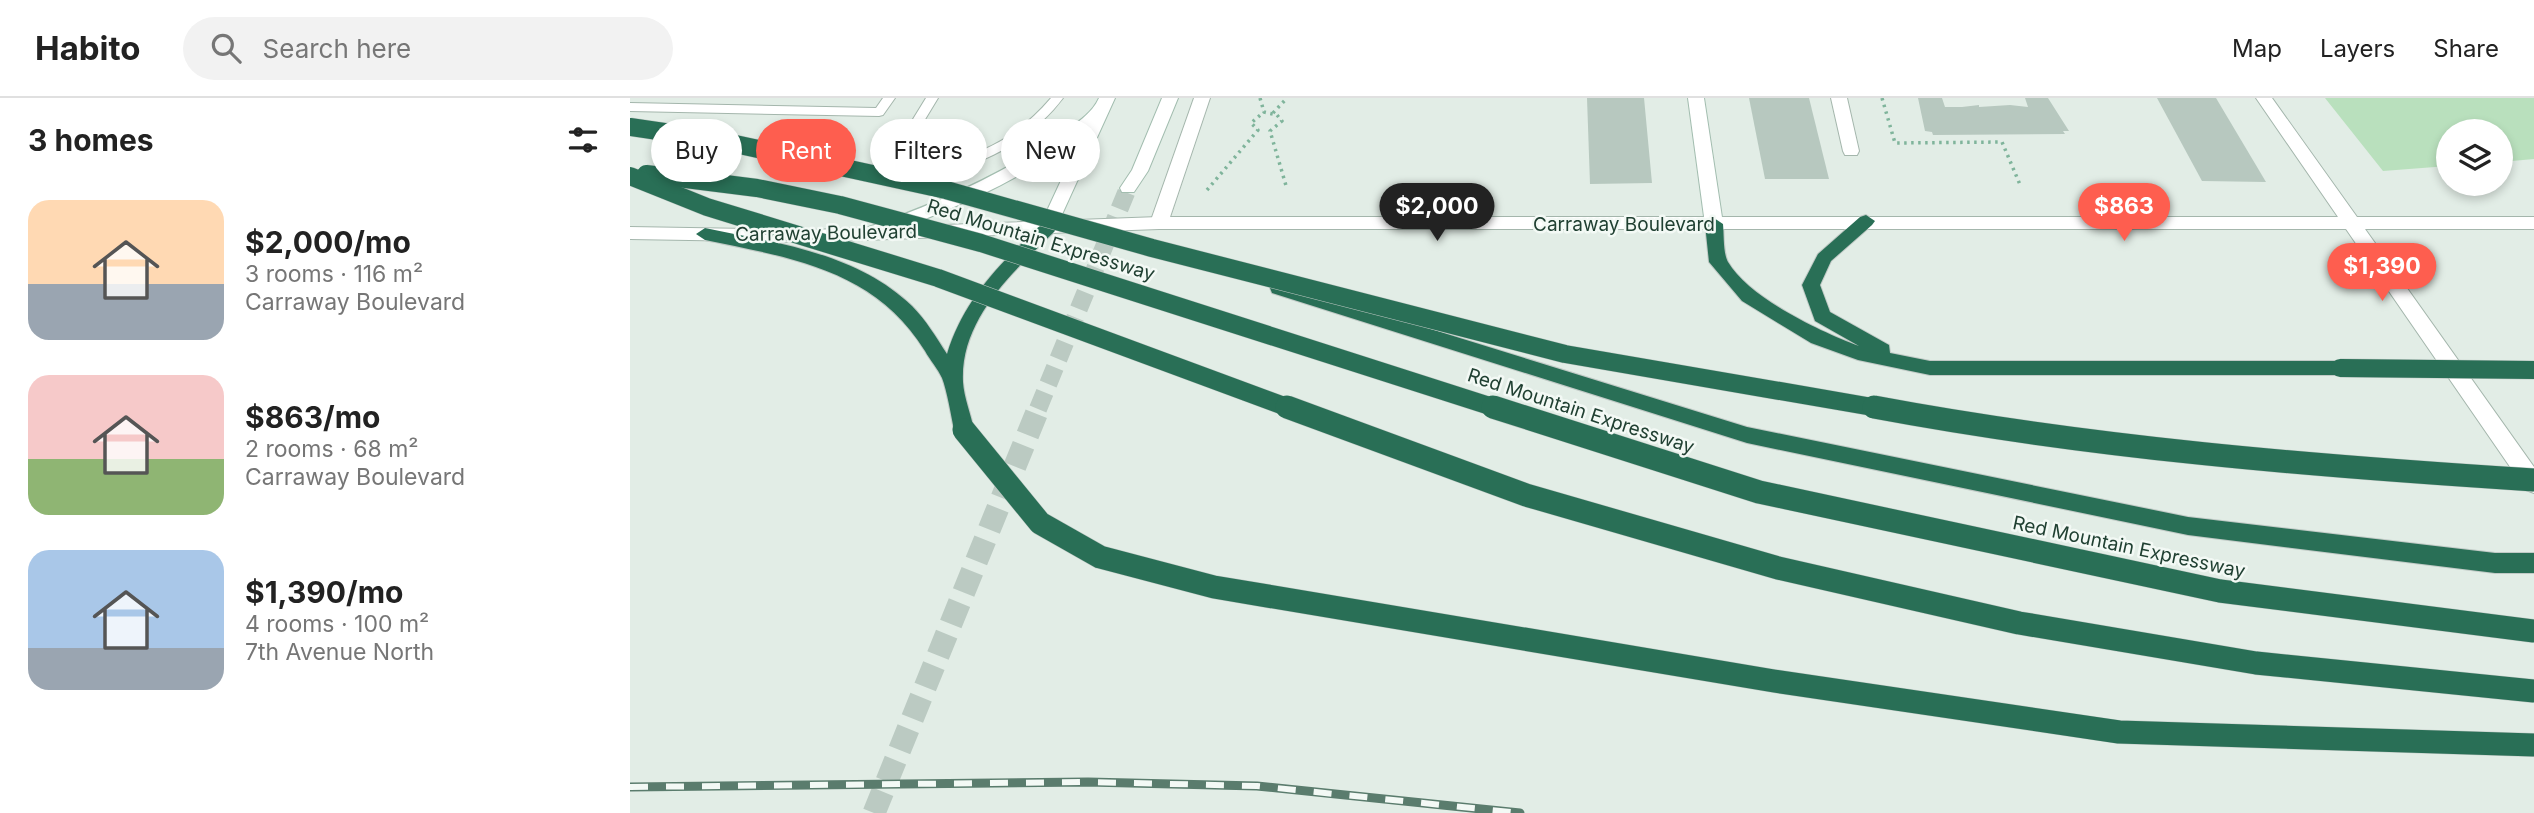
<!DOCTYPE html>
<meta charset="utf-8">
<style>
:root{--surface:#fff;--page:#f2f2f2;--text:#222;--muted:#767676;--line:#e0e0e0;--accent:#fe5e4f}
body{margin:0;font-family:Inter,sans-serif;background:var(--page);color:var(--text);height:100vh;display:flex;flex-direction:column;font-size:26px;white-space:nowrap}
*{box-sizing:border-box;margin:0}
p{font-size:23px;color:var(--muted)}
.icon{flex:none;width:38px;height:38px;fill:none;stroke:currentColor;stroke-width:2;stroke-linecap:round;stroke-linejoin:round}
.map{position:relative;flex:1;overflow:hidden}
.details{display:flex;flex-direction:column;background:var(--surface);width:630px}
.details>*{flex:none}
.top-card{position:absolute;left:21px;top:21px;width:665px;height:63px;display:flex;gap:14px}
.controls{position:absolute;left:1806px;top:21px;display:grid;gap:14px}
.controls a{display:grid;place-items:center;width:77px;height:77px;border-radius:50%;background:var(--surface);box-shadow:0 4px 10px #0003;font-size:35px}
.price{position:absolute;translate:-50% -60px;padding:0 16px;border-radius:24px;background:var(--accent);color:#fff;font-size:23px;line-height:46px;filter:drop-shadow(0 2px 4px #0008)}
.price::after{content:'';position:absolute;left:50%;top:42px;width:21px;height:16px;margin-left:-10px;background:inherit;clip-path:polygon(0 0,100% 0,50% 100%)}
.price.current{background:#222;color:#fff}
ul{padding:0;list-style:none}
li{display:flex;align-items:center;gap:21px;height:175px;padding:0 28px}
li span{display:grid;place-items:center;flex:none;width:196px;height:140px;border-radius:21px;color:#555}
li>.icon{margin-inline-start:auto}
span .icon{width:84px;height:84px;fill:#fffc;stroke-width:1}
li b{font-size:30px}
h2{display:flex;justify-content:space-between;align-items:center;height:84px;padding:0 28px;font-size:30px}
.tag{padding:0 24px;border-radius:32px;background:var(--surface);box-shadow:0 4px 10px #0003;font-size:24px;line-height:63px}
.tag.current{background:var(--accent);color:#fff}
header{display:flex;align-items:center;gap:42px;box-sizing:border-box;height:98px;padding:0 35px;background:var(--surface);border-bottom:2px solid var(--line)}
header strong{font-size:33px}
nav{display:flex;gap:38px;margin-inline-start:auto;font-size:24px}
.search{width:490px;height:63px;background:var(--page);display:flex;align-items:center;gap:18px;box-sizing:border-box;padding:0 24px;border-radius:38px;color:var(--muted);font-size:26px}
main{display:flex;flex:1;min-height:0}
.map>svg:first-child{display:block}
</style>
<header>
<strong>Habito</strong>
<div class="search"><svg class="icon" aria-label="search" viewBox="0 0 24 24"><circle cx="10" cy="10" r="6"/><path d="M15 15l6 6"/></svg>Search here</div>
<nav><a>Map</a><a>Layers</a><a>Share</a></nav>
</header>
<main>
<section class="details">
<h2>3 homes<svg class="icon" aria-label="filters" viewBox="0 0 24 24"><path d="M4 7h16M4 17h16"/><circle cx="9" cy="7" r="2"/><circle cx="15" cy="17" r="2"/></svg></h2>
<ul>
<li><span style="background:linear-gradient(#ffd9b3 60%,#9aa5b1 0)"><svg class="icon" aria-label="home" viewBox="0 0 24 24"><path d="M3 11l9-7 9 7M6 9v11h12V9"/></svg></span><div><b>$2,000/mo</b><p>3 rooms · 116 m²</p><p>Carraway Boulevard</p></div></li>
<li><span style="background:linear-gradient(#f6c9c9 60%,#8fb573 0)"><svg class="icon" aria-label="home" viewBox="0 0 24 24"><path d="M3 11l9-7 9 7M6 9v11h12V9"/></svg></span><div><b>$863/mo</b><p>2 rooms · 68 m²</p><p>Carraway Boulevard</p></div></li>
<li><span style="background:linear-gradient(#a9c7e8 70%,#9aa5b1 0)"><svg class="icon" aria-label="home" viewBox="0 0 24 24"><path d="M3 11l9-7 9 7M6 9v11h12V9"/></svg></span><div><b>$1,390/mo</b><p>4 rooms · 100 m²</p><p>7th Avenue North</p></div></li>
</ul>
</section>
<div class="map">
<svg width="1904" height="715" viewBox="0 0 1904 715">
<rect width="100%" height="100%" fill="#e2ede6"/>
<path fill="#b9e0bd" d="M1695,0H1904V61L1871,64V33H1818V68L1753,73Z"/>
<g fill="#b7c8bf">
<path d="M957,0H1014L1022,85L960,86Z"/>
<path d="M1119,0H1179L1199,81H1135Z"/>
<path d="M1288,0H1312L1315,9H1332L1349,7V9L1380,7L1398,9L1395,0H1418L1439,33H1433L1435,36L1303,37L1302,34L1295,33Z"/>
<path d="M1527,0H1586L1636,84L1572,83Z"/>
</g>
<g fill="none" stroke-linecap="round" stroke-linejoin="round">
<path stroke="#bbcac2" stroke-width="18" stroke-dasharray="18 9" stroke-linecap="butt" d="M408,311L498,90"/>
<path stroke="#bbcac2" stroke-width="23" stroke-dasharray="23 11" stroke-linecap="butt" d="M244,715L409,309"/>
<defs>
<g id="service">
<path d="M253,0H265L253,17L249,18L0,13V5L246,10Z"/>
<path d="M296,0H308L268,66C331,68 379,49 421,0H433C394,52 320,87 255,73L253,70Z"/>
</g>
<g id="minor">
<path d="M564,0H580L538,125L535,129H523L520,125Z"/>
<path d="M1201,0H1217L1229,53L1227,57H1215L1213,53Z"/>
</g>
<path id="tertiary" d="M1626,0H1642L1727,119H1904V131H1735L1904,369V395L1896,392L1716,131H529L180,144L0,141V129L180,132L529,119H1708Z"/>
<g id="secondary">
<path d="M469,0H485L424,134L418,136L409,130L453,35C390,84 317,115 242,140L236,142L227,136L230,132C301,108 368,79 430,37C445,26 462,16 469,0Z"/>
<path d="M532,0H548L518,73L504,94H492L490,90L502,72Z"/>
<path d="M1058,0H1074L1093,126L1084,132L1075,126Z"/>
</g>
<g id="motorway">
<path d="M1236,117L1245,123L1242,127L1201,163L1190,187L1200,214L1259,247L1260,255L1300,263H1710L1717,265L1720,270L1717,275L1710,277H1300L1228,262L1181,245L1112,203L1079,164L1075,126L1084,120L1093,126C1094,137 1093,155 1098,164C1119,200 1191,234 1229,248L1185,223L1172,187L1188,156L1230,119Z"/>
<path d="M418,124L424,126L427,130L424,134C383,174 330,221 333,284C334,300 341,316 344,332L341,338L334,340L327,338L324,332C321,317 317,293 312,280C308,271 300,262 295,253C245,172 162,160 75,142L66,136L75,130C147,145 227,155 282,208C296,222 306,239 317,256C331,210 359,177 393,144C400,137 408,127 418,124Z"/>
<path d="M649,184L1117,329L1558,419L1865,455H1904V475H1865L1558,437L1117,345L642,195L640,190L642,185Z"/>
</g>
</defs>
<use href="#service" stroke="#a4b6ac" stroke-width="2"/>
<use href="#minor" stroke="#a4b6ac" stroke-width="2"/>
<use href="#tertiary" stroke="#a4b6ac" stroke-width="2"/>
<use href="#secondary" stroke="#a2bdaf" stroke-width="2"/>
<use href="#motorway" stroke="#c1cac6" stroke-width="2"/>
<g stroke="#7fb49b" stroke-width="3.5" stroke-dasharray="2.5 4.5" stroke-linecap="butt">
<path d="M630,0L634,14L647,17L652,23L640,33L657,91"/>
<path d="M1252,0L1265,45L1372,44L1391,89"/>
<path d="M643,15L657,0"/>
<path d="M577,92L628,32L621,25L634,14"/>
</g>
<use href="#service" fill="#fff" fill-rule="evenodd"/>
<use href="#minor" fill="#fff" fill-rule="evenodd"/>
<use href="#tertiary" fill="#fff" fill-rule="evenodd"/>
<use href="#secondary" fill="#fff" fill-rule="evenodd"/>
<use href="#motorway" fill="#296f56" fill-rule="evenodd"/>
<defs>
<path id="rail" d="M0,689L458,684L627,688L890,715"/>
</defs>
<use href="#rail" stroke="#5a7c6d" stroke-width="9"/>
<use href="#rail" stroke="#f3f9f5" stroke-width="6" stroke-dasharray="18" stroke-linecap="butt"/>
<defs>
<g id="motorway-bridge-far1">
<path d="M0,29L82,41L316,92L522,150L935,256L1254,311"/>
<path d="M16,76L127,90L210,107L351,145L869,311"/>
<path d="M0,78L77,109L308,180L662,311"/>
<path d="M1710,270L1904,272"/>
</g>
<g id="motorway-bridge">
<path d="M657,309L896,397L1148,470L1389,525L1626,565L1904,593"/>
<path d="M863,309L1129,394L1590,493L1904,533"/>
<path d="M1244,309C1463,350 1683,368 1904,382"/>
<path d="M334,332L410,425L470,459L584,489L1144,583L1489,634L1904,647"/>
</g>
</defs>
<use href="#motorway-bridge-far1" stroke="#c1cac6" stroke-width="19" stroke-linecap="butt"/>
<use href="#motorway-bridge" stroke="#c1cac6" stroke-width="24" stroke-linecap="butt"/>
<use href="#motorway-bridge-far1" stroke="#296f56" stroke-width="18"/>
<use href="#motorway-bridge" stroke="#296f56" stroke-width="23"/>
</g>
<g text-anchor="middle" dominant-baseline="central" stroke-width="5" stroke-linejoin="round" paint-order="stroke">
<g font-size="19" fill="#204032" stroke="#f3f9f5">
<text x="994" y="126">Carraway Boulevard</text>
<text transform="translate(196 135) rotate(-1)">Carraway Boulevard</text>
<text transform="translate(411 142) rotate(17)">Red Mountain Expressway</text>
<text transform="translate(951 313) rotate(18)">Red Mountain Expressway</text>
<text transform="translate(1499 449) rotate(12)">Red Mountain Expressway</text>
</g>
</g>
</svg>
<div class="controls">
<a><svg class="icon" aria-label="layers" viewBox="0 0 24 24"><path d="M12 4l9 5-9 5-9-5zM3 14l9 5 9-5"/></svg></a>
</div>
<b class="price current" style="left:807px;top:145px">$2,000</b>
<b class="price" style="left:1494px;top:145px">$863</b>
<b class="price" style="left:1752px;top:205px">$1,390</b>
<div class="top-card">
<a class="tag">Buy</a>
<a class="tag current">Rent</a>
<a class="tag">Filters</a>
<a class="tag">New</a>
</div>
</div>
</main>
